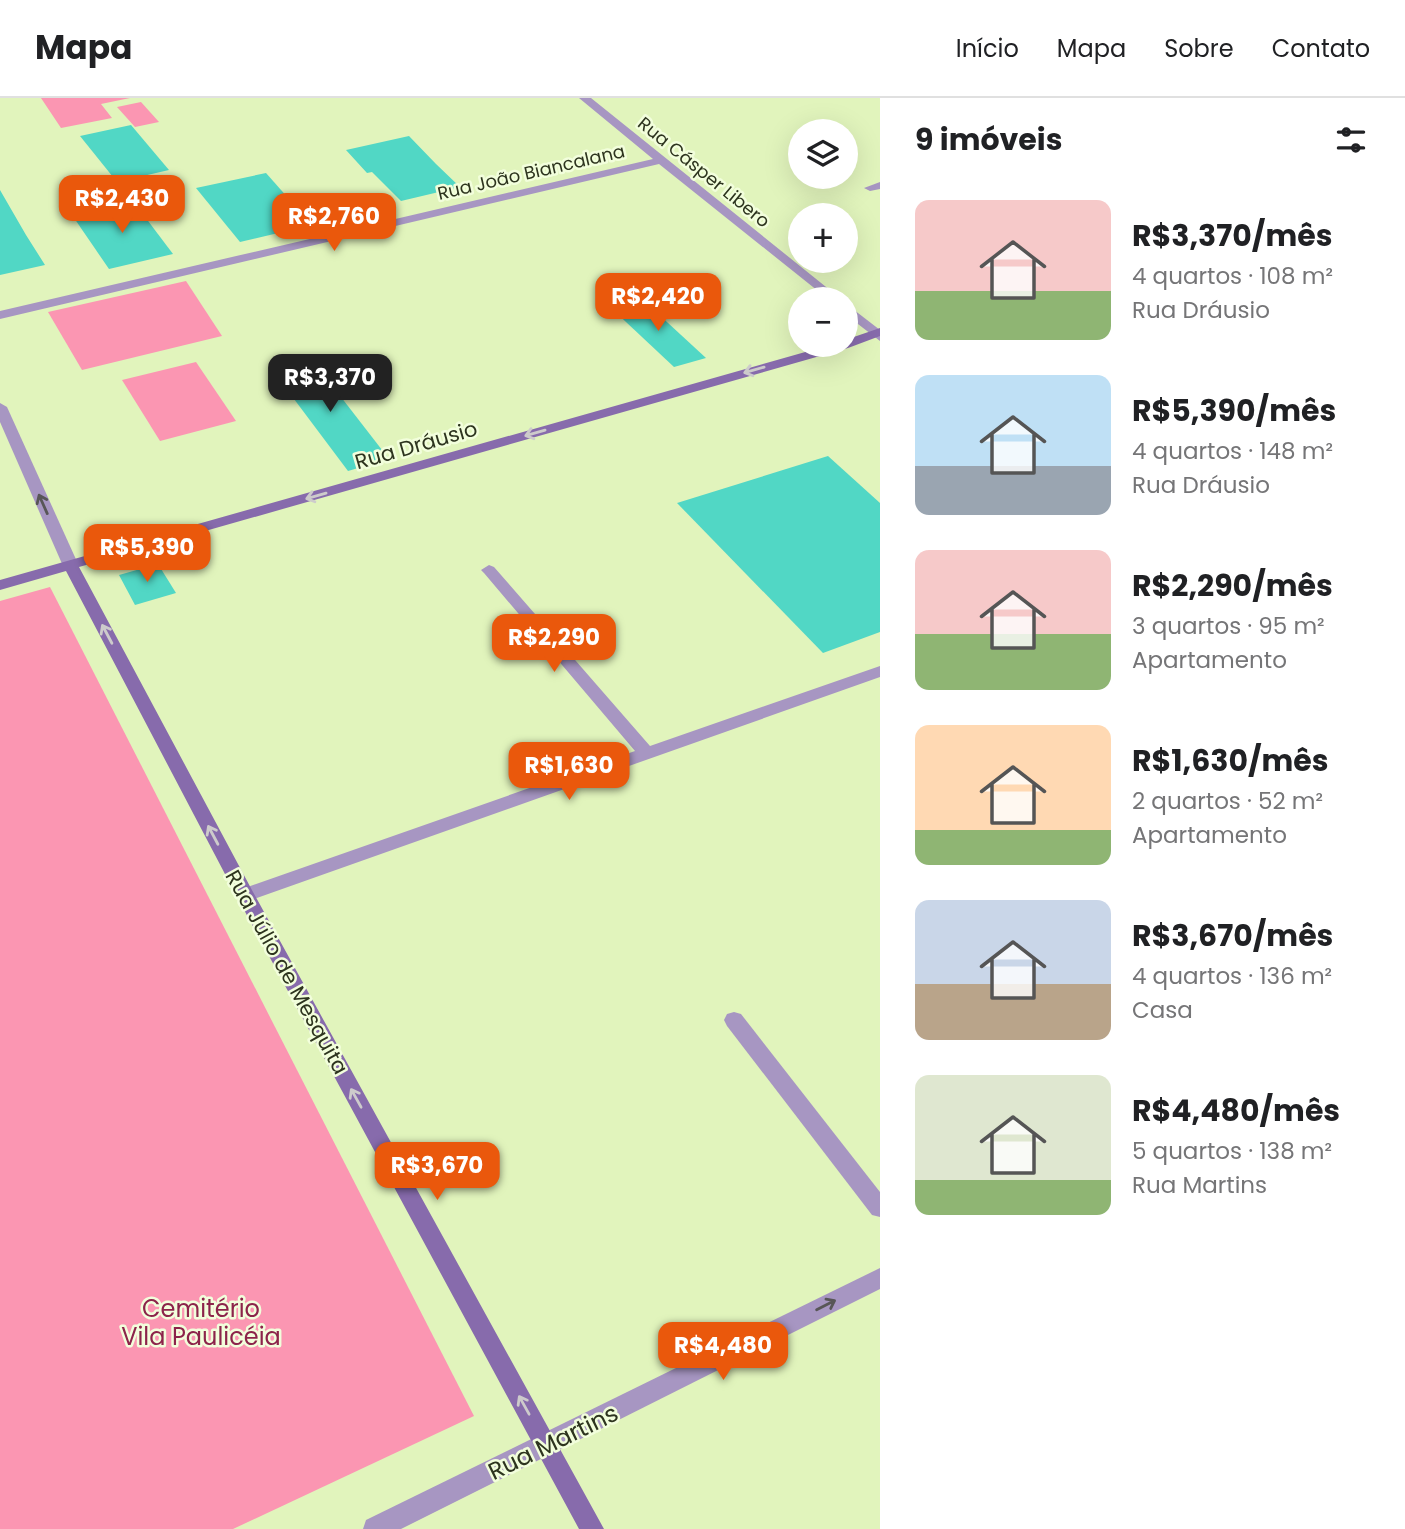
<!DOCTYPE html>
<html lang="pt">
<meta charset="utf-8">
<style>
:root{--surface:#fff;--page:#f2f2f2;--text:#202124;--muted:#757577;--line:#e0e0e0;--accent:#ea580c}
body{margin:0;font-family:Poppins,sans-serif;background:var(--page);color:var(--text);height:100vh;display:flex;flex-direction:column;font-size:26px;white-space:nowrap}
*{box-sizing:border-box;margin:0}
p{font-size:23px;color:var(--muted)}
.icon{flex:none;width:38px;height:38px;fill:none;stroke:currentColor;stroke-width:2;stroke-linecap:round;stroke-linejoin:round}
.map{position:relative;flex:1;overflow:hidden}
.panel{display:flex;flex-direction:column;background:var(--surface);width:525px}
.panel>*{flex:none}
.buttons{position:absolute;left:788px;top:21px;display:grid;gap:14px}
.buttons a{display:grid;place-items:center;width:70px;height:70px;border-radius:50%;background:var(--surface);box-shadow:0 7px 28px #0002;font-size:35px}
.price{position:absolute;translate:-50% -60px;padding:0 16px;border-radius:14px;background:var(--accent);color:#fff;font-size:23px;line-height:46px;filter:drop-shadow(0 2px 4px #0008)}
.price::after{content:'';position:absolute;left:50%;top:42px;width:21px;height:16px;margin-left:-10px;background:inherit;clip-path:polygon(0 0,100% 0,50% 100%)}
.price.current{background:#222;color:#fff}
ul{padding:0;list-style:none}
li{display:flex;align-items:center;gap:21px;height:175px;padding:0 35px}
li span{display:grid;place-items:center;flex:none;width:196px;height:140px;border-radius:14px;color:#555}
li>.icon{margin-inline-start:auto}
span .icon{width:84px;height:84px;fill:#fffc;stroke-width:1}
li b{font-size:30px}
h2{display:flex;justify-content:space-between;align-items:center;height:84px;padding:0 35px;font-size:30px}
header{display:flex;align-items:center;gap:42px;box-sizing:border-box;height:98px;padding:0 35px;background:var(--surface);border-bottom:2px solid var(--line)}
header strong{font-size:33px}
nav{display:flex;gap:38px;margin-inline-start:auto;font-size:24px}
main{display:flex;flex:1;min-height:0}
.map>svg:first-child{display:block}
</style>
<header>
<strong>Mapa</strong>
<nav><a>Início</a><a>Mapa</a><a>Sobre</a><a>Contato</a></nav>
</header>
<main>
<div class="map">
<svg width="880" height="1431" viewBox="0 0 880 1431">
<rect width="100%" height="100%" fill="#e1f4bc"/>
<g fill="#fb96b2">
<path d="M41,0H130L101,6L112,20L61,30Z"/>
<path d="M141,4L159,24L135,29L117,9Z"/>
<path d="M186,183L222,238L82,272L48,214Z"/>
<path d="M196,264L236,323L160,343L122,282Z"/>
<path d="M50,489L474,1318L233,1431H0V503Z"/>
</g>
<g fill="#51d7c5">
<path d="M131,27L169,72L117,84L80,38Z"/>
<path d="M409,38L436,66L460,89L401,103L372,74L367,75L346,52Z"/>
<path d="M266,75L312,127L240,144L196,90Z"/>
<path d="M0,92L26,137L45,167L0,177Z"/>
<path d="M133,103L173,156L109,171L72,117Z"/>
<path d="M642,201L706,260L674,269L610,209Z"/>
<path d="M310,259L389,361L348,373L270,269Z"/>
<path d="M828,358L880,405V534L823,555L677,405Z"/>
<path d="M158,466L176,495L135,507L119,477Z"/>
</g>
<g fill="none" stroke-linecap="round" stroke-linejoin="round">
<g fill="#a796c2" fill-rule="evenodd">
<path d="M579,0H591L841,201H828L659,66L0,221V213L653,61Z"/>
<path d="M880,84V91L870,93L864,90Z"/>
<path d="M845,205L880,232V243L845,216Z"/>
<path d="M0,305L7,309L79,468L76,471H66L63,468L0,324Z"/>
<path d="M489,467L494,469L650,648L880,568V579L251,802H239L236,797L239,792L635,653L484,475L481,472Z"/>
<path d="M734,914L741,916L880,1094V1119L872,1117L727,928L724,922L727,916Z"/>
<path d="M880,1170V1191L401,1431H363L366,1422Z"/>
</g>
<path fill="#876bac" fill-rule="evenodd" d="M880,230V238L848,250L79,469L253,794L604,1431H579L236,797L66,473L0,492V482L830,247H845V242Z"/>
</g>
<defs><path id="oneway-shaft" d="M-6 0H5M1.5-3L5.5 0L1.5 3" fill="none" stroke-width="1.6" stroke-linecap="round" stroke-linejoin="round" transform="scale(1.75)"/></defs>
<g stroke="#cdcbcb">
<use href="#oneway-shaft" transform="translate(754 272) rotate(164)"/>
<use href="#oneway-shaft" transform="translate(535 335) rotate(164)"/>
<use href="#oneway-shaft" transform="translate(316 398) rotate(164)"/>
<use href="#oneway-shaft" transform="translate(107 536) rotate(-118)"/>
<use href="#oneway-shaft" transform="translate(213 737) rotate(-118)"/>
<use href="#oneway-shaft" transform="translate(356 1000) rotate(-119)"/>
<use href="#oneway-shaft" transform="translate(524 1307) rotate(-119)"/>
</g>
<g stroke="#585657">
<use href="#oneway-shaft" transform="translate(43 406) rotate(-114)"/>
<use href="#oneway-shaft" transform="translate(826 1207) rotate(-27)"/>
</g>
<g text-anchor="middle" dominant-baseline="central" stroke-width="5" stroke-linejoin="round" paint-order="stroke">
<g font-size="18" fill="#2d341e" stroke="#f2fedc">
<text transform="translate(531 74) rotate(-13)">Rua João Biancalana</text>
<text transform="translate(704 74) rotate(39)">Rua Cásper Libero</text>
</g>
<g font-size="21" fill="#2d341e" stroke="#f2fedc">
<text transform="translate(416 347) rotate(-16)">Rua Dráusio</text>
<text transform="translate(287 874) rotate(61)">Rua Júlio de Mesquita</text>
</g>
<g font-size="24" fill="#8c234a" stroke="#f2fedc">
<text x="201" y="1210">Cemitério<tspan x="201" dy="28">Vila Paulicéia</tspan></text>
</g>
<g font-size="24" fill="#2d341e" stroke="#f2fedc">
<text transform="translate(553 1344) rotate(-26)">Rua Martins</text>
</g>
</g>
</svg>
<div class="buttons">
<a><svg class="icon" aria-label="layers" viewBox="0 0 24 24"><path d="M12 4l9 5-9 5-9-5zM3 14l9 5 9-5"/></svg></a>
<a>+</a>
<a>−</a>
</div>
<b class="price" style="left:122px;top:137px">R$2,430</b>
<b class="price" style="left:334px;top:155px">R$2,760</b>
<b class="price" style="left:658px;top:235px">R$2,420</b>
<b class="price current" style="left:330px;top:316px">R$3,370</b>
<b class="price" style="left:147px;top:486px">R$5,390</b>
<b class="price" style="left:554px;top:576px">R$2,290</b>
<b class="price" style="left:569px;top:704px">R$1,630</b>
<b class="price" style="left:437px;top:1104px">R$3,670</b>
<b class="price" style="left:723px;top:1284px">R$4,480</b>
</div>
<section class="panel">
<h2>9 imóveis<svg class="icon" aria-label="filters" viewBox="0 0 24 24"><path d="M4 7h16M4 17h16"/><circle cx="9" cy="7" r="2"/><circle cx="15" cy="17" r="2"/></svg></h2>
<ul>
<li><span style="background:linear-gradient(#f6c9c9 65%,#8fb573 0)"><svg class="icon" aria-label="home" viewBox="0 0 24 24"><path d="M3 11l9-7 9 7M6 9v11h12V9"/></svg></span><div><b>R$3,370/mês</b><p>4 quartos · 108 m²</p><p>Rua Dráusio</p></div></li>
<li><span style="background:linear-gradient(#bfe0f5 65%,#9aa5b1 0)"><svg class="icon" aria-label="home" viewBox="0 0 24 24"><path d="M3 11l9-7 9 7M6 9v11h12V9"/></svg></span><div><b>R$5,390/mês</b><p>4 quartos · 148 m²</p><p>Rua Dráusio</p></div></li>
<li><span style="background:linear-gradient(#f6c9c9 60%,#8fb573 0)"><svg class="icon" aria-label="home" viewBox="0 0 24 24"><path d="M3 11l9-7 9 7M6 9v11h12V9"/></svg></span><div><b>R$2,290/mês</b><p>3 quartos · 95 m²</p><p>Apartamento</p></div></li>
<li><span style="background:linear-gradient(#ffd9b3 75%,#8fb573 0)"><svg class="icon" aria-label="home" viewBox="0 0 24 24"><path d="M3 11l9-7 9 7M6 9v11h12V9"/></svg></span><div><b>R$1,630/mês</b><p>2 quartos · 52 m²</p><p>Apartamento</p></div></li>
<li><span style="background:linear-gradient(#c9d6e8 60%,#b9a48a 0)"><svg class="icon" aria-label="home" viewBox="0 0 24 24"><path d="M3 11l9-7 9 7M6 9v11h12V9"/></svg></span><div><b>R$3,670/mês</b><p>4 quartos · 136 m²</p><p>Casa</p></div></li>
<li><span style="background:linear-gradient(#dfe7d0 75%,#8fb573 0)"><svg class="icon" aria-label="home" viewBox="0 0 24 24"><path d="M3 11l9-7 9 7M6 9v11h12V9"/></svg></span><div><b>R$4,480/mês</b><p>5 quartos · 138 m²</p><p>Rua Martins</p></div></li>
</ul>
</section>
</main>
